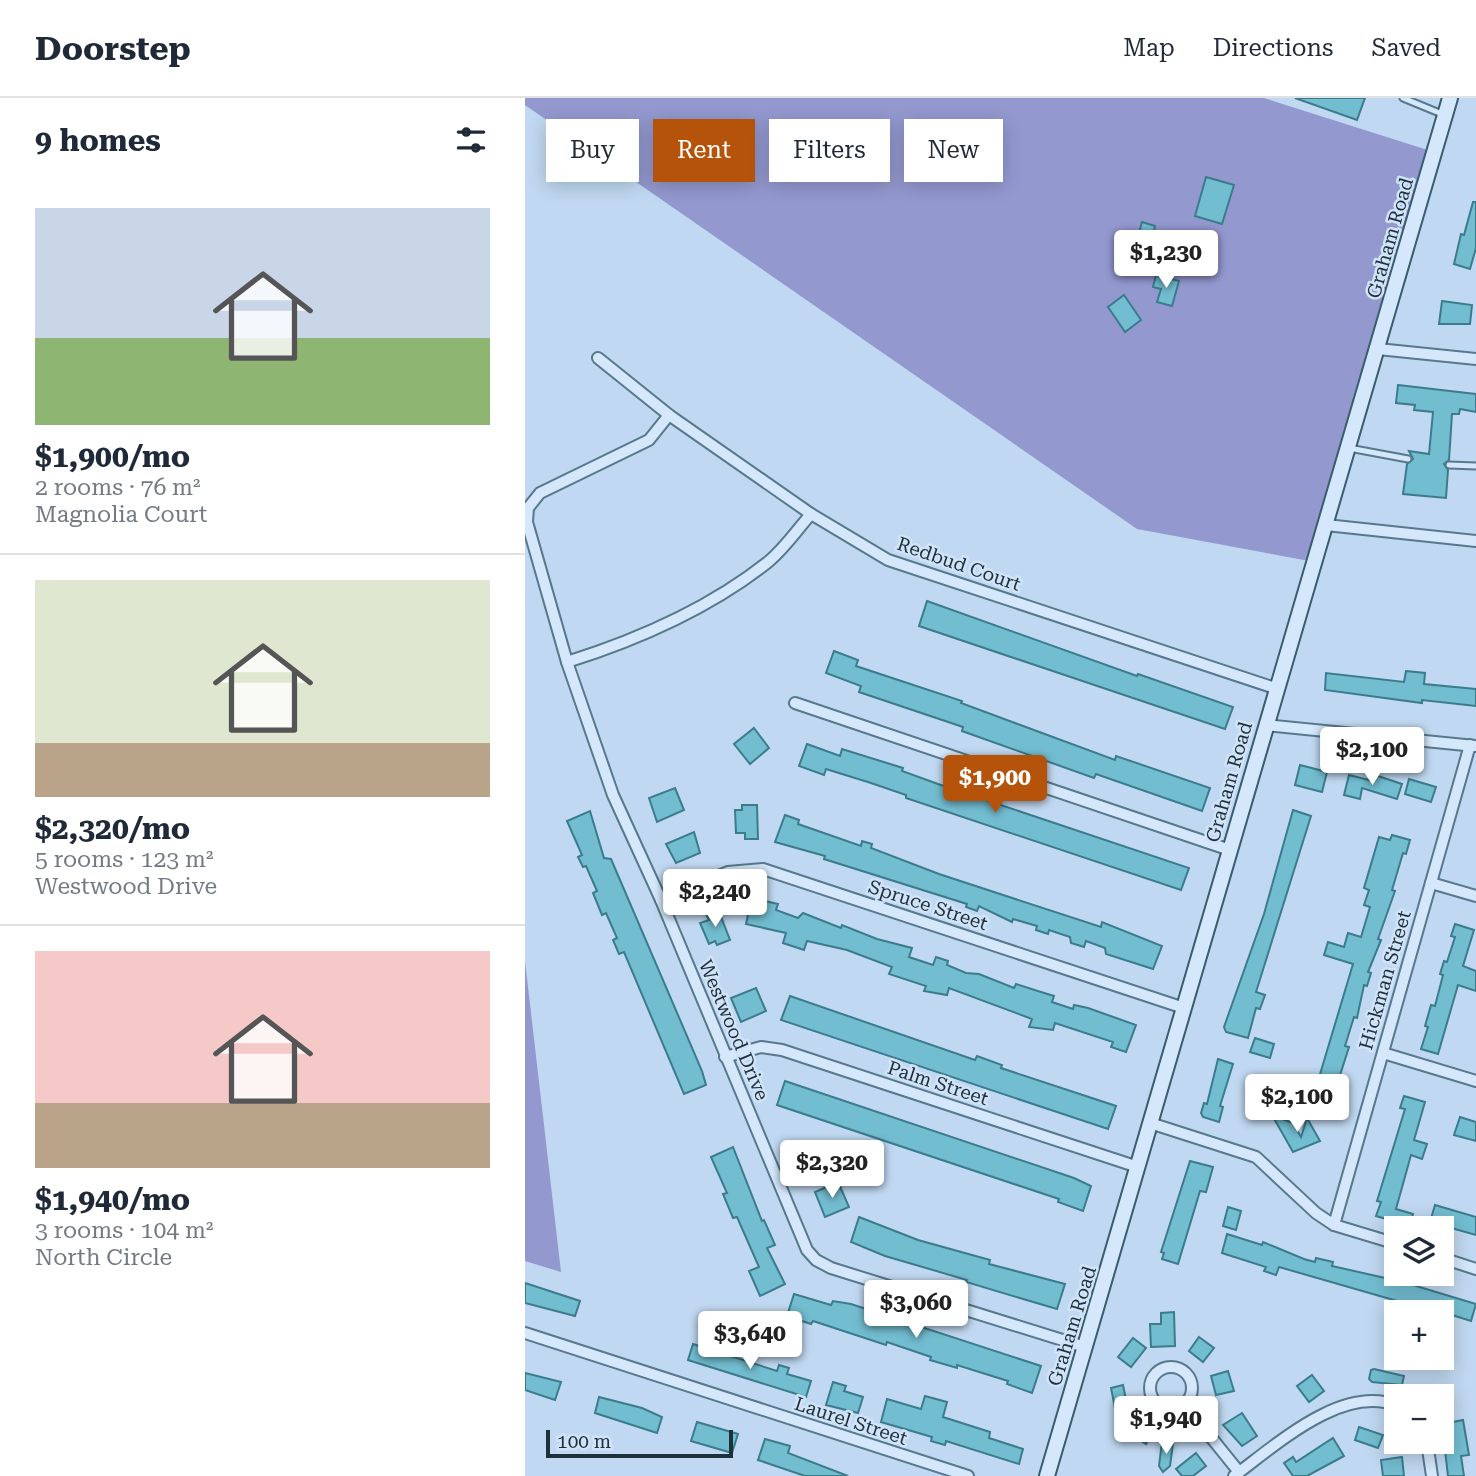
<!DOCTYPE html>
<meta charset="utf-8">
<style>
:root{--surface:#fff;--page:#f6f6f7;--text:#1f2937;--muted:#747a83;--line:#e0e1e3;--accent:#b45309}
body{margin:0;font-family:"Roboto Serif",serif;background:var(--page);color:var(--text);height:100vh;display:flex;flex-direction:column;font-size:26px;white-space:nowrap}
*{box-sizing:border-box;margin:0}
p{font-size:23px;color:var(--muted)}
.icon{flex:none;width:38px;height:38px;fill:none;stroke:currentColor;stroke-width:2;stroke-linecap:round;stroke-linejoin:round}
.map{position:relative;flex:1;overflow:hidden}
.panel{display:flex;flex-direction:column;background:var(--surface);width:525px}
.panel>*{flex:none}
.top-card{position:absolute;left:21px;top:21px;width:665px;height:63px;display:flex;gap:14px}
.controls{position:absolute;left:859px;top:1118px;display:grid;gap:14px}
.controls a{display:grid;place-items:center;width:70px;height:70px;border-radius:0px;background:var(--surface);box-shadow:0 4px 18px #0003;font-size:35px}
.scale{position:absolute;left:21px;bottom:18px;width:187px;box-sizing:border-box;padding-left:7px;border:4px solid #1c313a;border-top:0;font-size:19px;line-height:24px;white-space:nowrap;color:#1c313a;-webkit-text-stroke:5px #d0e3f8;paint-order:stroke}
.price{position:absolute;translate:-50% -60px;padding:0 16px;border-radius:7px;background:#fff;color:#222;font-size:23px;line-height:46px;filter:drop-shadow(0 2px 4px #0008)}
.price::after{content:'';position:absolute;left:50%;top:42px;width:21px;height:16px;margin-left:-10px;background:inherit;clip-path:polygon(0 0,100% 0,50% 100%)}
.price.selected{background:var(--accent);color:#fff}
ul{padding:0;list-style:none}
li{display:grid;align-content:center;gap:14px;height:371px;padding:0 35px}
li+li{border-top:2px solid var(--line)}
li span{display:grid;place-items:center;height:217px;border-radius:0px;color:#555}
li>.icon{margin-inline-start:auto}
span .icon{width:126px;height:126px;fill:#fffc;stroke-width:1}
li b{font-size:30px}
h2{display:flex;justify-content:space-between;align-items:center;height:84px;padding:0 35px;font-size:30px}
.pill{padding:0 24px;border-radius:0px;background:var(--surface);box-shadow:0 4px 18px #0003;font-size:24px;line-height:63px}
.pill.selected{background:var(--accent);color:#fff}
header{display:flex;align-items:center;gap:42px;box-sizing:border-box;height:98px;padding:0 35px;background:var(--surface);border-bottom:2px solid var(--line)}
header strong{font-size:33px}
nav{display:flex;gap:38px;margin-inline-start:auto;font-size:24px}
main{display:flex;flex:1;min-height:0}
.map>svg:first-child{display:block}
</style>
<header>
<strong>Doorstep</strong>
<nav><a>Map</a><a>Directions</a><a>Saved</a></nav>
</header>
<main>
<section class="panel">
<h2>9 homes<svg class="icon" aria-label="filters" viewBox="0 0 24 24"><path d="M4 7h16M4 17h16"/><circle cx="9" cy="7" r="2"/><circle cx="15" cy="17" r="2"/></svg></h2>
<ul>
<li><span style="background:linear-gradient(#c9d6e8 60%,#8fb573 0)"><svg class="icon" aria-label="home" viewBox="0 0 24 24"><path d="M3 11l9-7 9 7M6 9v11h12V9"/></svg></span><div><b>$1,900/mo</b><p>2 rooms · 76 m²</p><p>Magnolia Court</p></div></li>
<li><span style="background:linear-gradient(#dfe7d0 75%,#b9a48a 0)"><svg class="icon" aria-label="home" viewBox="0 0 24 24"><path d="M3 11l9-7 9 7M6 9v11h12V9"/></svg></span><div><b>$2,320/mo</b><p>5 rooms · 123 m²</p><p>Westwood Drive</p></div></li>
<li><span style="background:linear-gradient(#f6c9c9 70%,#b9a48a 0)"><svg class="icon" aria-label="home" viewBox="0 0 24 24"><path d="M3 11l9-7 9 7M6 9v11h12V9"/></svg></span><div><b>$1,940/mo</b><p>3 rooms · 104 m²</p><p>North Circle</p></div></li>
</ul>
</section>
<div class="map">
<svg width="951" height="1378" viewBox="0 0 951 1378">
<rect width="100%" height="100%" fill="#c0d8f1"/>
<g fill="#9398cf">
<path d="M0,0H739L909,54L790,464L612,431L0,7Z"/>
<path d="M0,863L36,1174L0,1163Z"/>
</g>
<g fill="#73bdd1" stroke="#3b7c8c" stroke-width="2">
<path d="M770,0H840L832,22Z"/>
<path d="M681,79L709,87L697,126L670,118Z"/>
<path d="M948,104H951V150L945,171L929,166L936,136L939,137Z"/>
<path d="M617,124L630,128L629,134L648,139L642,159L623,154L619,169L606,165Z"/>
<path d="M631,177L654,183L647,208L632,204L636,191L628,189Z"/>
<path d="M599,197L616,222L600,234L583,209Z"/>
<path d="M917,203L947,207L945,226H914Z"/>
<path d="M873,287L951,296V314L935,311L934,316H927L924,362L919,366L923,372L921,400L878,396L882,366L888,361L884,353L904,356L908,314L889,312L890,307L871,305Z"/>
<path d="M402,503L612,578L613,576L708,609L700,631L394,528Z"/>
<path d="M309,553L333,562L331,568L437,603L436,605L590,662L591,658L685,690L677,713L571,676L569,680L437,633L438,629L334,594L336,588L301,575Z"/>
<path d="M881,573L900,575L899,586L951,591V608L897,602V605L800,592L801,575L879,584Z"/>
<path d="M229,630L244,650L225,666L209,646Z"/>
<path d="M282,646L315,658L317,651L378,670L377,673L413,686L664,770L656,792L381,700V697L346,685L301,671L299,677L274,668Z"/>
<path d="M775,667L802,674L797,694L770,687Z"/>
<path d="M824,677L848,683L850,677L877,686L872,701L837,690L835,701L819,697Z"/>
<path d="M884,681L911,689L906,704L880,696Z"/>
<path d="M150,690L159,712L132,724L124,700Z"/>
<path d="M217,707H232L233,741H220V735H211L210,712H217Z"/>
<path d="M768,712L786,718L731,894L740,897L735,911L731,910L723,940L701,934L699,929L739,816Z"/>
<path d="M65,713L79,760L86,761L177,973L181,987L159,996L99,854L94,856L88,842L92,840L81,815L77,817L68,795L72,793L61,768L58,769L53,759L57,757L42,723Z"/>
<path d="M260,717L274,722L273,726L336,748L337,743L347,746L346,750L414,776L576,829L577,824L637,848L628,871L581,856L580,850L561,843L559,849L546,845L545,839L524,832L523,836L511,832L512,828L488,821L487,824L454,808L452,813L441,809L442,806L299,761L300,758L250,744Z"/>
<path d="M169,734L175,755L151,765L141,746Z"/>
<path d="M867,737L885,742L881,756L878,755L867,792L870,793L853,841L856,842L843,874L846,875L842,888L839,887L832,920L829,919L820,948L824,949L802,1018L784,1013L828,866L799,857L803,844L819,849L823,835L836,839L845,809L839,807L844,792L839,790L854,739L865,742Z"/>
<path d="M231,801L253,806L251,812L273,820L278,815L316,830L317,827L352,841L387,850L384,859L408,867L411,859L423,863L422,867L441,875L454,876L489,890L491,886L516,894L529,898L527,904L548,911L549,907L563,910L611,927L601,954L586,949L588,944L530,925L528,932L504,929L507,921L424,890L422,897L399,893L401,888L364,876L367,869L322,852L282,843L279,852L258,845L261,835L221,826L226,803Z"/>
<path d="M193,811L205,842L192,847L190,843L184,846L175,825L184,822L181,816Z"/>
<path d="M930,826L949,832L938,868L951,873V893L933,887L913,956L896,951L903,929L900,928L906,907L910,908L918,877L915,876L919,863L922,864L930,839L926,838Z"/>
<path d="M231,890L241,913L216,924L206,900Z"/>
<path d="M265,898L450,962L452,958L477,967L476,970L591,1008L583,1031L256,922Z"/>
<path d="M730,940L749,946L745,960L725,954Z"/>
<path d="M693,961L708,966L695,1008L698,1009L694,1024L678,1019L676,1015L679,1005L682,1006Z"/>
<path d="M260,983L549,1080L566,1088L558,1113L533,1104L534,1101L252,1007Z"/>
<path d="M879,998L900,1004L889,1042L902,1046L897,1061L886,1057L871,1111L888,1116L885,1128L851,1118L856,1104L852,1103L880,1011L875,1010Z"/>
<path d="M747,1017L768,1025L776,1039L782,1020L795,1043L768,1054Z"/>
<path d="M935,1019L951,1024V1043L929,1037Z"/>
<path d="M208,1049L237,1123L239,1122L250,1147L242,1150L260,1186L235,1198L224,1173L234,1169L212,1119L208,1120L198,1096L202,1095L186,1059Z"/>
<path d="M665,1063L688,1069L681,1094L675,1093L653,1166L637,1161L639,1155L636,1154Z"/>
<path d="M313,1084L324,1109L300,1119L290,1094Z"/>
<path d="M910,1107L951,1119V1137L905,1124Z"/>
<path d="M703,1109L716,1113L711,1132L698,1128Z"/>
<path d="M334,1119L393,1142L465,1162L464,1166L540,1186L532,1211L441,1184L442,1182L360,1158L326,1144Z"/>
<path d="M702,1136L737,1147L738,1144L779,1161L790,1164L791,1160L808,1164L807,1168L878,1184L951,1206L946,1223L898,1208L896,1214H889L877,1211L879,1205L754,1169L751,1177L739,1173L741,1169L697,1155Z"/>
<path d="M0,1185L55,1203L50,1218L0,1205Z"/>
<path d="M269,1196L306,1207L308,1203L326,1206L516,1268L507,1295L482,1286L483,1283L432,1267V1270L405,1262L406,1259L362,1244L361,1247L288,1223L286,1226L262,1218Z"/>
<path d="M649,1214L650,1248L626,1249L625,1226H636V1215Z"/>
<path d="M674,1239L689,1250L678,1264L664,1253Z"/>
<path d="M608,1240L621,1250L606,1269L593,1259Z"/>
<path d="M168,1246L252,1273L254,1267L264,1270L262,1276L286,1283L281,1299L163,1262Z"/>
<path d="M849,1271L879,1278L877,1287L847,1284L844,1281L846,1272Z"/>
<path d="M703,1273L709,1293L691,1297L686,1278Z"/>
<path d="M0,1275L36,1284L30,1302L0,1292Z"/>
<path d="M787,1277L799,1293L784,1304L772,1288Z"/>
<path d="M308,1284L321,1288L319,1293L338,1299L333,1315L301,1307Z"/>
<path d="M598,1287L602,1307L590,1310L586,1290Z"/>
<path d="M400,1298L422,1304L418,1319L465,1334L464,1340L498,1351L494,1366L421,1343L420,1347L406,1343L407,1339L356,1324L362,1301L396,1311Z"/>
<path d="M74,1299L117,1310L137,1319L132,1335L70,1315Z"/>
<path d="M717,1315L732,1338L717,1348L698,1327Z"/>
<path d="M607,1319L629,1333L621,1346L600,1332Z"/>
<path d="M938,1322L944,1357L936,1358L939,1378H923L917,1326Z"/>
<path d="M172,1324L213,1336L207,1355L166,1343Z"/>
<path d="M834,1329L858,1337L853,1350L830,1342Z"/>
<path d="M808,1340L819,1358L782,1378H768L759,1365L768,1359L771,1364Z"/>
<path d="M240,1341L265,1348L263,1355L323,1378H280L233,1362Z"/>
<path d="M637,1344L648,1346L645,1368L638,1374L634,1368Z"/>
<path d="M671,1355L681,1368L668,1378H657L651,1371Z"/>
<path d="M877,1359L879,1378H858L856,1362Z"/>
</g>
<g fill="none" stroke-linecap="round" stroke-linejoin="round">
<defs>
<g id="service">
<path d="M878,0L917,16"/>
<path d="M824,350L883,361"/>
<path d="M924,367L951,368"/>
</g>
<g id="minor">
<path d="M853,251L951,261"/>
<path d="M73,260L144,317L286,416L363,462L750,590"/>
<path d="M144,317L124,342L15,395L3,410L2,424L42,564L88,697L136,802L282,1152L291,1162L306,1170L560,1249"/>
<path d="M801,427L951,443"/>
<path d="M42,564C112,542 185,510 243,464C259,451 272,432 286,416"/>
<path d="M270,605L705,752"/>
<path d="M740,627L950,648"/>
<path d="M906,785L951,798"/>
<path d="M136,802L203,774L238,771L659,910"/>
<path d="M858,955L951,983"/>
<path d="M200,959L236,949L257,952L613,1069"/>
<path d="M625,1025L731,1059L791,1115L809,1127L872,1146"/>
<path d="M809,1127L945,647"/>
<path d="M917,1160L951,1171"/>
<path d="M0,1235L443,1378"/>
<circle cx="646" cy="1290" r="21"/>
<path d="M660,1307L714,1374"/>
<path d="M902,1344L907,1378"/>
<path d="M709,1378C750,1348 818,1285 872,1308"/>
</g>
<path id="secondary" d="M522,1378L925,0"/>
</defs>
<use href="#service" stroke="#57798b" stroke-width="9"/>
<use href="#minor" stroke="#57798b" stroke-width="14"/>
<use href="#secondary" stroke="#3a5d6d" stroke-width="18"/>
<use href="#service" stroke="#d4e7fb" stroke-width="5"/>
<use href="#minor" stroke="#d4e7fb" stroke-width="10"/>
<use href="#secondary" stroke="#d4e7fb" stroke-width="14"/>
</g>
<g text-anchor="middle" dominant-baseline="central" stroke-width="5" stroke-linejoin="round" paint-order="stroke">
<g font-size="19" fill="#1c313a" stroke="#d0e3f8">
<text transform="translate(865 140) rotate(-74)">Graham Road</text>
<text transform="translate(434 466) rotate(19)">Redbud Court</text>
<text transform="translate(704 684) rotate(-74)">Graham Road</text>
<text transform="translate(403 807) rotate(18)">Spruce Street</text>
<text transform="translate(860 882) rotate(-74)">Hickman Street</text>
<text transform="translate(209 932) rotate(67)">Westwood Drive</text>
<text transform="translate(413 985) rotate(18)">Palm Street</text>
<text transform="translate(547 1228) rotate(-73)">Graham Road</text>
<text transform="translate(326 1323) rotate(18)">Laurel Street</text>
</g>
</g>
</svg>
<div class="controls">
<a><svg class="icon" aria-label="layers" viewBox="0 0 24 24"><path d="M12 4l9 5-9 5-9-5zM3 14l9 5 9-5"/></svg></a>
<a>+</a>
<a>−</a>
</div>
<div class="scale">100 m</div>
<b class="price" style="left:641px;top:192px">$1,230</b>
<b class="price" style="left:847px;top:689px">$2,100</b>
<b class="price selected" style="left:470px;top:717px">$1,900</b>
<b class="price" style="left:190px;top:831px">$2,240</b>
<b class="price" style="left:772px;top:1036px">$2,100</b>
<b class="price" style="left:307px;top:1102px">$2,320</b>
<b class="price" style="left:391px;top:1242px">$3,060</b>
<b class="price" style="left:225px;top:1273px">$3,640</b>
<b class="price" style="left:641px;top:1358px">$1,940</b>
<div class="top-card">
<a class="pill">Buy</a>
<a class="pill selected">Rent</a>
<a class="pill">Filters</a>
<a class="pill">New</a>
</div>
</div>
</main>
